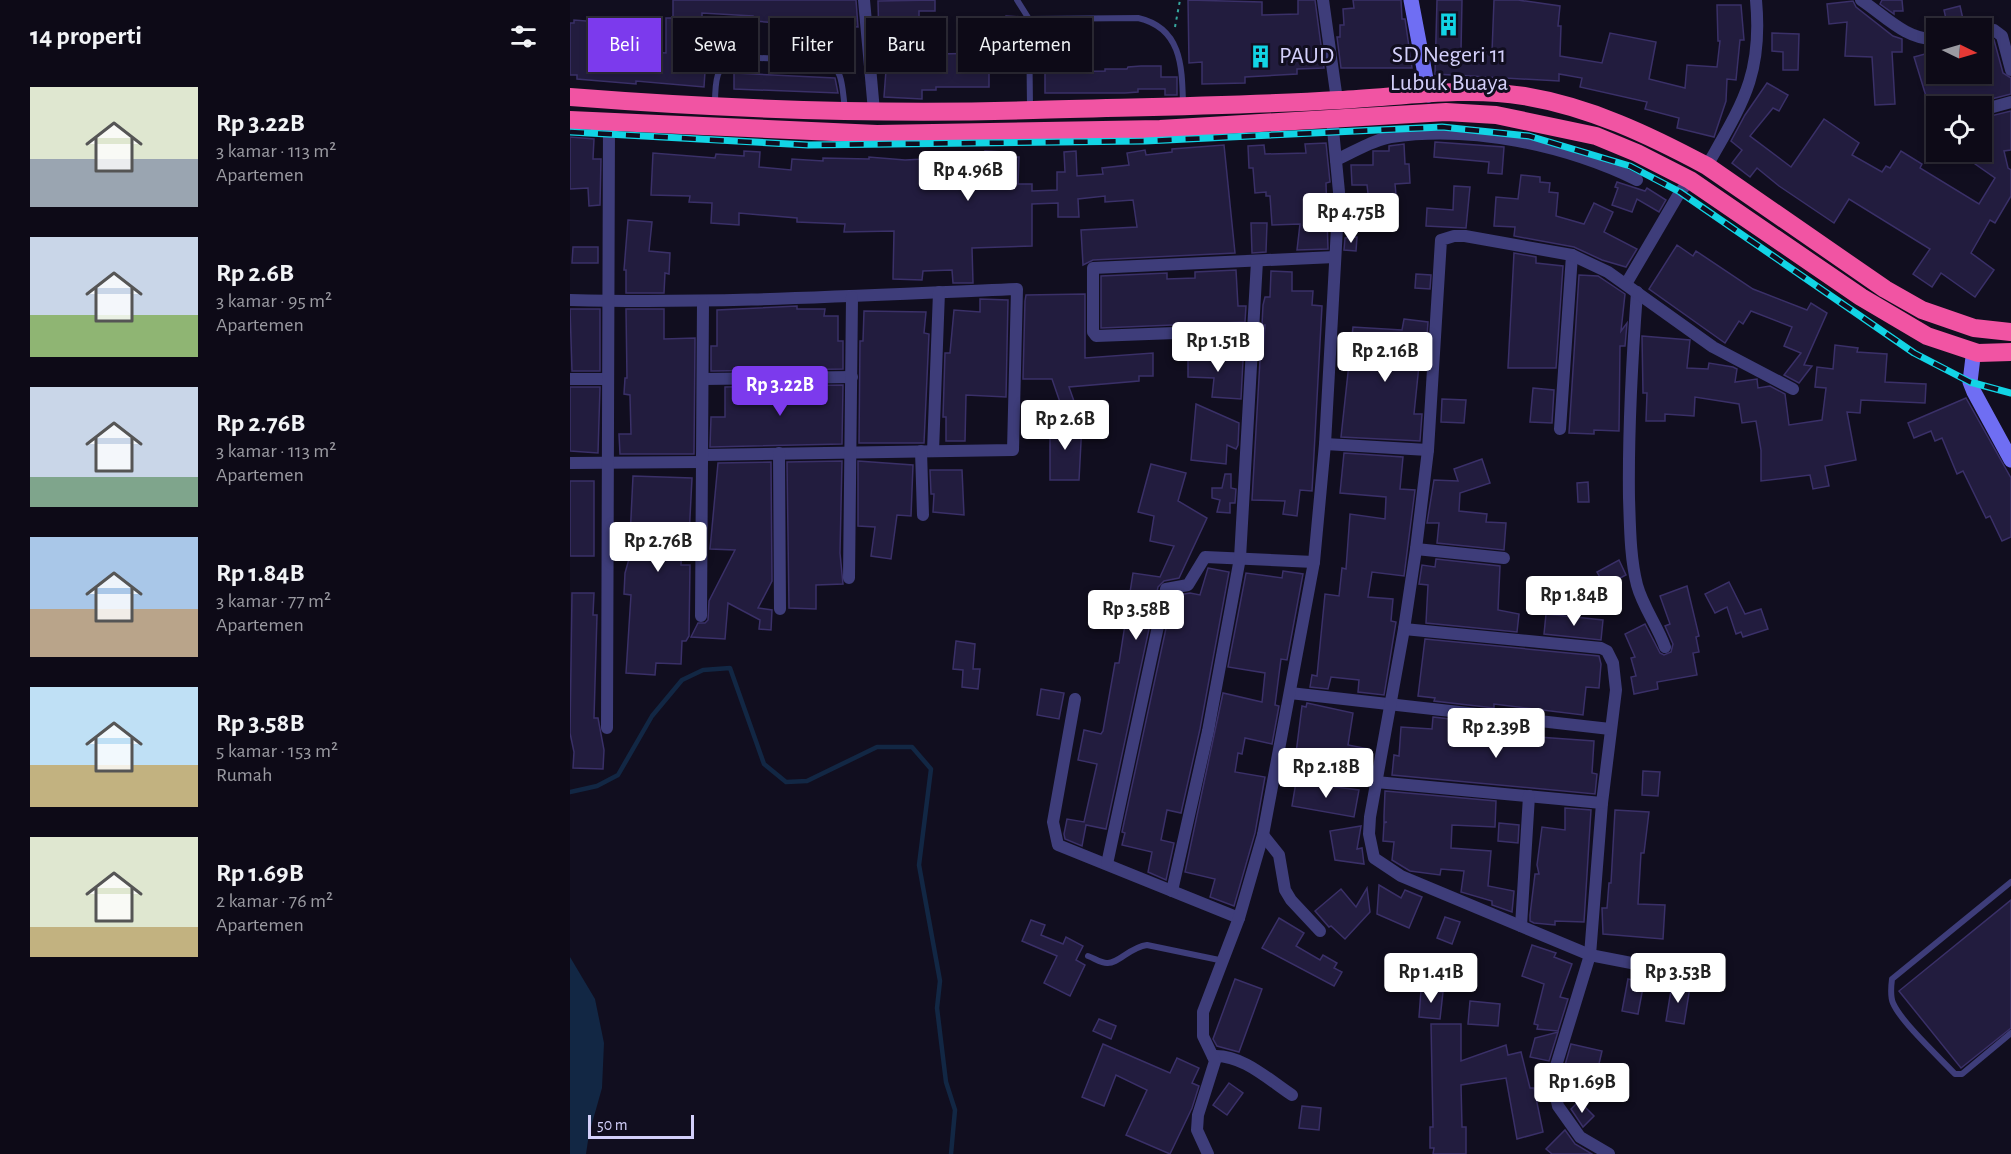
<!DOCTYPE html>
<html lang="id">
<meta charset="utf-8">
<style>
:root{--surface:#0d0a17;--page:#1b1824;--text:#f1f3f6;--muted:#9a9aa1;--line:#2d2b36;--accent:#7c3aed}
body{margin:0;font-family:"Alegreya Sans",sans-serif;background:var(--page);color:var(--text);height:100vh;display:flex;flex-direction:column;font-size:22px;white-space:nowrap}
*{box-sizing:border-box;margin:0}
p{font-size:20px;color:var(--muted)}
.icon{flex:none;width:33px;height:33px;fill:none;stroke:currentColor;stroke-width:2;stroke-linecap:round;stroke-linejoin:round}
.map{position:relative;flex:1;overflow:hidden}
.panel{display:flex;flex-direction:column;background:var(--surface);width:570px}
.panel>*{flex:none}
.top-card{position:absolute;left:18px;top:18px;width:570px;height:54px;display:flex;gap:12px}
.needle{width:39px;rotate:95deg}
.buttons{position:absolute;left:1356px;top:18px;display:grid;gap:12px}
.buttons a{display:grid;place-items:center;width:66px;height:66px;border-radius:0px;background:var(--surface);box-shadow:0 3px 9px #0003,0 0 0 2px var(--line);font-size:30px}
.scale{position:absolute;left:18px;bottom:15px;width:106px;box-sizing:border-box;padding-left:6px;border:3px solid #d4d0fb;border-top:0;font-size:16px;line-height:21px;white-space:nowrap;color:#d4d0fb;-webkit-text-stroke:4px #110e1f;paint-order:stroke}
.price{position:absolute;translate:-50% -51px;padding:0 14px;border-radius:6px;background:#fff;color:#222;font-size:20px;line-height:39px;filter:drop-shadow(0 2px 3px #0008)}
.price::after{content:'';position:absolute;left:50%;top:36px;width:18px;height:14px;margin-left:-9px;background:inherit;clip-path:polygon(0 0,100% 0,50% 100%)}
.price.selected{background:var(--accent);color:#fff}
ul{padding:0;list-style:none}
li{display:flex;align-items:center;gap:18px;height:150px;padding:0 30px}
li span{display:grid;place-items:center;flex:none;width:168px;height:120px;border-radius:0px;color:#555}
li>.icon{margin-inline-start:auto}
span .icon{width:72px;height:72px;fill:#fffc;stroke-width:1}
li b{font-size:26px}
h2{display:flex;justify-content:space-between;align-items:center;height:72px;padding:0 30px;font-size:26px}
.tag{padding:0 21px;border-radius:0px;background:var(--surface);box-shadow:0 3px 9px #0003,0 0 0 2px var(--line);font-size:21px;line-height:54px}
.tag.selected{background:var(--accent);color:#fff}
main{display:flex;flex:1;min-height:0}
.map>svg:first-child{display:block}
</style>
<main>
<section class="panel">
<h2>14 properti<svg class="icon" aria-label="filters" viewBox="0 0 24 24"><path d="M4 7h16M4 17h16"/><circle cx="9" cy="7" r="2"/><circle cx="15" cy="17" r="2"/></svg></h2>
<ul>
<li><span style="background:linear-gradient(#dfe7d0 60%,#9aa5b1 0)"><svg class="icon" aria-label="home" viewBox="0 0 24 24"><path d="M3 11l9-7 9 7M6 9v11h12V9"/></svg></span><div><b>Rp 3.22B</b><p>3 kamar · 113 m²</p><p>Apartemen</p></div></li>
<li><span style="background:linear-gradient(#c9d6e8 65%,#8fb573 0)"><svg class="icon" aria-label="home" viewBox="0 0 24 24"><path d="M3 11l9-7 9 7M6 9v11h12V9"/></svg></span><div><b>Rp 2.6B</b><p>3 kamar · 95 m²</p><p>Apartemen</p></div></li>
<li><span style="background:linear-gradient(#c9d6e8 75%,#7fa58c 0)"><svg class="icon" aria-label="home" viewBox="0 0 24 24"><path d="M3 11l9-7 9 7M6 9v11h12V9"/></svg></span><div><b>Rp 2.76B</b><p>3 kamar · 113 m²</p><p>Apartemen</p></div></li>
<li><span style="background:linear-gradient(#a9c7e8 60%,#b9a48a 0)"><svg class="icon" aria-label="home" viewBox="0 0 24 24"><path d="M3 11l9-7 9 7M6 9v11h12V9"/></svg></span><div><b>Rp 1.84B</b><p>3 kamar · 77 m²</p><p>Apartemen</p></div></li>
<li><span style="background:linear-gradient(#bfe0f5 65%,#c2b280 0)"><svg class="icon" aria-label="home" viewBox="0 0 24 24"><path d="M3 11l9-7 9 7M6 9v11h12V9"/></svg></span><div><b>Rp 3.58B</b><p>5 kamar · 153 m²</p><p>Rumah</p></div></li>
<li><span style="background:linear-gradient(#dfe7d0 75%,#c2b280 0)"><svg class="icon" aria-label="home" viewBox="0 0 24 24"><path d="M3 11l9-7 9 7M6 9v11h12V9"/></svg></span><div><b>Rp 1.69B</b><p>2 kamar · 76 m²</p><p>Apartemen</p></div></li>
</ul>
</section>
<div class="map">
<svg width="1441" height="1154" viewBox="0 0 1441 1154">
<rect width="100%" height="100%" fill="#110e1f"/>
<path fill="#122744" d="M0,957L25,999L34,1043L32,1088L19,1134L16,1154H0Z"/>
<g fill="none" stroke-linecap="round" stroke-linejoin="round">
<path stroke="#122744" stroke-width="4.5" d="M0,792L27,786L48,775L82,716L112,680L133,670L160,668L194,764L216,782L237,781L307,747H342L361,769L349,865L370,981L367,1008L376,1082L385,1110L381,1154"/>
</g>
<g fill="#221c3e" stroke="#3a3068" stroke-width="1.5">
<path d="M103,0H286L288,27L245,25L244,55L220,54L222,24L183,21V16L132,13V17H124V41H137L134,87L66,81V84L7,79V75H0V23H4V20L67,25L64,51L96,53V18H103Z"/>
<path d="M365,0V11H349V41L367,42V54L419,53V87H366V90H352V99L314,97L316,70H311L313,43H309L308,1Z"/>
<path d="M618,0L692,2V15L728,14V0H745L754,68L727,69V74L675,77V83L632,84V62L619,63Z"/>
<path d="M783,0H831L832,19H835L842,68H771L767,37H770V25H774L773,9L784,8Z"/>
<path d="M867,0H892L891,51L922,52L924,0H948L990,6L988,26H991L990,56L1032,63L1040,33L1086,42L1079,79L1115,88L1117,65L1147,67L1150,41H1148L1147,5H1171L1174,40H1170L1166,80L1157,79L1156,101L1144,137L1107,128L1109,118L1075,109L1077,102L1010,87L1012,78L989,74V81L865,74Z"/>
<path d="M1312,0H1332L1333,11H1324V14L1310,4Z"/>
<path d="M1283,1L1286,7L1323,36L1332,39V52H1322L1325,104L1305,105L1302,57L1275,56L1277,22L1259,24L1257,4Z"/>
<path d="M1390,6L1395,28H1378L1374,10Z"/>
<path d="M436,16L452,17L454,21L453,56L433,55Z"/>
<path d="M1202,33L1229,34L1228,70H1213V52L1202,51Z"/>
<path d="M1424,40L1433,73L1441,78V94L1410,102L1405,106H1359L1344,57L1366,51V74H1412V44Z"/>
<path d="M571,66H591V77H607V95H595V89H568V92L555,93H475V72L535,71V69H557L558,67Z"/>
<path d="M164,73L265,78L268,93L164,89Z"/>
<path d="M1197,83L1218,95L1209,111L1203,108L1180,136L1221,167L1254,119L1289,143L1282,155L1312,172L1316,166L1320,168L1331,151L1352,164L1350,168L1409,204L1425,178L1388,152H1412V118L1441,111V150L1434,151L1438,168L1441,170V196L1425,223L1420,220L1401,253L1424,270L1405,297L1371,273L1362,287L1343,274L1360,249L1279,199L1264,223L1209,186L1187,168L1180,177L1162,163L1172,150L1161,141L1175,115Z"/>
<path d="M0,137L24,139L23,159H31L30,205L19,206L18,188L0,189Z"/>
<path d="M865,142L934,147L932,174L918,173L919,162L864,157Z"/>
<path d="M756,143L760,182L756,183L758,249L727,250L730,224L702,225L700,196H696V192L685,193L683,168H679L678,146L694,145L695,154L736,153L735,144Z"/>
<path d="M834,144L835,164H839L840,183L825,184L828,216L801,219L797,185H782L781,165H803V151H819V146Z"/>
<path d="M654,145L665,253L523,260L513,265L511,230L567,227L563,200L535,202V196L508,199L509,217H488V203L462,204V246L402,248L403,283H383L382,270L353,271L352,280L323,279L324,231L274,232L275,224L227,222V218L169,213V225L141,223L142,203L119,202L120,196L81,195L83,153L145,158L146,154L174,156V151L190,152L189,167L221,170L222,159L253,161V158L299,159V157L335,160L373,158V155L415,154V151L434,152V157H449L448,184H462V191L487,190V172H495L494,152L506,151L507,176L533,174L532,168L559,165L557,153L575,150L576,155L602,152V149Z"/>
<path d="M951,175L970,177V182L980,183L979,192L988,193L986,216L1014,224L1024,203L1043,212L1034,232L1067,249L1056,267L1032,260L1004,247L944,236L945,227L924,226L926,197L948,199Z"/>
<path d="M1047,182L1075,191L1077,188L1096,200L1089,212L1067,199L1062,212L1042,205L1048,188L1045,187Z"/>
<path d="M884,186L900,187L896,228L856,226L857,208L883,210Z"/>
<path d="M58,220L82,222L79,251L100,253L99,274L95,273L94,293H56V270H54Z"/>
<path d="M681,223H697L696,252L682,253Z"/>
<path d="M787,237L786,251L774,250L775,238Z"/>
<path d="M1107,245L1123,256L1126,251L1183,289L1237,310L1241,303L1257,313L1234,365L1242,366L1229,383L1214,375L1231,353L1214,346L1222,327L1181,311L1173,324L1169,321L1155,343L1079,289Z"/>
<path d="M3,247H28V263H2Z"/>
<path d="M944,253L966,257V263L993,266L986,368H938Z"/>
<path d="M666,270L668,306H676L675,322L531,328V276L597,273V279L625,278V272Z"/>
<path d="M701,271L722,272V291H743L742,305L752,306L742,491L730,490L727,516L713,514L715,501L682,500L690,360L693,353L695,325H692L693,305L695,297H700Z"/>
<path d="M846,274L861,275L860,289L845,288Z"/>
<path d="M1009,275L1028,276L1055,294L1051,331L1057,323L1055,346H1050L1049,431L1024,430V434L999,433Z"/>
<path d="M515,294V358L583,353V376H569V381L499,387L505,404L492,408L482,379H453L455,301L456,295Z"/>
<path d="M410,299L438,300L436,397L396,395L395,441H376V417H373L375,353H380L384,310L410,312Z"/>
<path d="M227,306V309H255L254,316H268V341H273V369L141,371V346H147V310Z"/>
<path d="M0,309H30V371H2Z"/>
<path d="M56,309H94V339L125,338L124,454H50L49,434H61L60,395L54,394L55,378H57Z"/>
<path d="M294,311L356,312L354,333L359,334L354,443H289L290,341H293Z"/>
<path d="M834,319L858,322L855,366L849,365L844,414H852L850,441L771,437L783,327L832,330Z"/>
<path d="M1072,336L1120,340L1117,368L1138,369L1139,363L1163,367L1167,369L1165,382L1187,379L1188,388L1200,386L1215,394L1219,425L1252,420L1256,388L1245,387L1247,367L1263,369L1265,345L1288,348L1287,352L1317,354L1315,382L1356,384L1355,403L1291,400L1290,413L1277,412L1286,460L1255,466L1259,486L1243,489L1240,475L1191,481V450L1186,421L1172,423L1169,404L1125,397L1124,416L1095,414V421H1076L1077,393H1073Z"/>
<path d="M618,352L653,353V360H673L671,399L642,397L644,378L618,377Z"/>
<path d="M273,385L272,444L140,447L141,417H155V387Z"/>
<path d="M0,387H30L28,453L0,451Z"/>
<path d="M963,388L984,390L982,423L960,422Z"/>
<path d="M1396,398L1441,478V537L1432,541L1420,516L1416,518L1393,471L1387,474L1372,438L1365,441L1361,431L1344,438L1338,423Z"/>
<path d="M872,399L896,400L894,423L871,422Z"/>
<path d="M626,404L669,423L668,445L666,449L657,445L656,464L621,460Z"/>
<path d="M480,423H512L509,480H480Z"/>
<path d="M774,453L833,457L830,489L845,490L834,576L802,572L798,597L823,599L821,621L826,622L814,695L788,692L789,680L761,677L758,689L740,687L742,675L747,676L755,594L769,596L772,568L776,569L780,514L815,519L816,497L770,493Z"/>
<path d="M912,459L920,483L890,493L889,511L917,514L916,522L936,523L934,550L867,543L869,523H857L864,480L888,481L884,469Z"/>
<path d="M272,461L270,553L273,584L246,585V609L219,608L217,462Z"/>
<path d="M288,461L343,465L341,516L327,515L321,559L301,556L305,527L288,526Z"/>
<path d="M201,462L202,581L188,608L202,610L201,630L189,629L190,620L158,603L155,639L121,637L128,623H135L138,620L139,601L165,550L140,549L148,463Z"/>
<path d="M581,464L616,473L608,501L637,518L609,578L594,581L588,587L536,829L516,825L512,846L495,839L494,834L497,819L514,822L527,764L508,760L514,730L531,734L533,731L545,663H549L563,573L590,577L604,546L580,541L584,516L568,512Z"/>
<path d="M360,470H392L394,515L363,512L364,494H361Z"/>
<path d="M655,474H661V488L666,489L665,503H660V513L647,512L650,500L642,498V488H652Z"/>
<path d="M63,476L122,478L119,537H112L111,565H120L119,636L116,641H112L111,664L86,663L85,675L56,673L61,595L54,594L55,573L59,559Z"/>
<rect x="0" y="481" width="24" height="75"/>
<path d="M1018,482L1019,502H1008L1007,483Z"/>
<path d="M866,559L930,566L928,610L949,614L947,632L856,623L858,585L849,584L852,565L865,567Z"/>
<path d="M1049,560L1056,575L1035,586L1027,572Z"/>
<path d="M638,568L659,572L630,729L611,813L597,810L591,840L604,843L596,880L578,872L582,852L552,845L555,833L552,832L603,596L620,593L630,595Z"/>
<path d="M713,571L733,574L717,660L711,659L705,705L709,706L702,744L675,738L672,754L668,753L665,772L695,777L685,833L664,906L640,897L645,879L615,872L653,693L692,702L695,673L658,667L676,573L712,578Z"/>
<path d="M1159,582L1175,614L1191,609L1198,629L1173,637L1171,632L1166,634L1157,607L1145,613L1135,594Z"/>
<path d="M1117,586L1129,636L1126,637L1129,652L1123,653L1127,675L1087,682L1088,689L1064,694L1061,677L1066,676L1061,658L1065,657L1055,634L1075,624L1090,653L1094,655L1101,652L1103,644L1095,626L1100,624L1090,596Z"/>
<path d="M2,593H24L23,615H27L24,718H28L34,750L33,769L3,768L4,752L0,733Z"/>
<path d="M976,614L1033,620L1031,640L974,634Z"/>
<path d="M855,639L1029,656L1031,664L1029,688L1016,687L1013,715L924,704V708L864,701L865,698L848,696Z"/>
<path d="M386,641L405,644L403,669H410L408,689L392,687L393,670L383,669Z"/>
<path d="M471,689L494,693L489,719L467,715Z"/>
<path d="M737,703L783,713L778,745L799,749L796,765L776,762L775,768L725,761L732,706L736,707Z"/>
<path d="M863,717L880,719L879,729L905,732L904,737L939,741L940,735L1024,741L1022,773L1027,774L1025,794L822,775L824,755L829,756L831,727L862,729Z"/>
<path d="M1073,771L1090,772L1088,796L1072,795Z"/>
<path d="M726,782L789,790L784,817L722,806Z"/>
<path d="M815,791L926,801L925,827L882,825L881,848L921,851L918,886L944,891L942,912L922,905V901L891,892L894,871L871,869L870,875L840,871L822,860L824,842L813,841L814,823L817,822H814V816Z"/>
<path d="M995,808L1021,810L1014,922L985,921V925L964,923L960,921V915L965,874H969L967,865L972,827L995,830Z"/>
<path d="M1045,810L1079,812L1074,853H1071L1068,904L1095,905L1093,939L1033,934L1032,908H1037L1039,883H1041Z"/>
<path d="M929,823L949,825L948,843L928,841Z"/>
<path d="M791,826L787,849L792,848L794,864L765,860L760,831Z"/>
<path d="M809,885L831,898L835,890L852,897L839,928L807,914Z"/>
<path d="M797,888L800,912L775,939L761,926L759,927L745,911L771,889L786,907Z"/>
<path d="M1441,900V1028L1391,1068L1329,991Z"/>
<path d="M875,917L890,922L882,944L867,938Z"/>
<path d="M709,918L734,933L726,946L750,960L753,955L767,963L764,968L772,972L764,986L692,948Z"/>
<path d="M461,920L475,925L471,935L493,944L496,937L513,946L506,960L515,965L500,996L474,983L487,956L452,941Z"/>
<path d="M962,945L986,953L984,957L1002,964L990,997L998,999L988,1031L967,1029L968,1025L964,1024L974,984L952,976Z"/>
<path d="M665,979L692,989L669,1052L647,1046L643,1039Z"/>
<path d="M1058,979L1074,982L1068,1014L1052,1011Z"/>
<path d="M1102,984L1120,987L1114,1024L1096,1021Z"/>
<path d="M851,990L873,992L870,1019L849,1017Z"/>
<path d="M900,1001L930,1004L928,1026L898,1024Z"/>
<path d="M529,1019L546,1026L541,1039L523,1031Z"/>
<path d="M861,1024H891V1061L936,1045L938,1055L951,1052L960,1088H964L973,1132L947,1139L936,1078L891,1085L892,1127H896V1154H863L864,1148H860V1127H863Z"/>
<path d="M988,1032L979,1061L960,1057L965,1038Z"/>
<path d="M533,1044L600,1073L607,1058L629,1068L622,1083L629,1086L622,1108L600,1154L556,1135L577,1090L546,1075L534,1106L512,1097Z"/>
<path d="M1001,1044L1032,1051L1027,1072L995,1065Z"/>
<path d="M659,1083L673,1093L657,1115L643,1105Z"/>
<path d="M1009,1101L1024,1116L1013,1127L1001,1109Z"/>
<path d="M732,1106L751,1108L749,1130L729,1128Z"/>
<path d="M995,1130L1005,1144L1022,1154H982L976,1149Z"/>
</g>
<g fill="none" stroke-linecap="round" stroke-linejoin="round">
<path stroke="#37a89f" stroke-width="2" stroke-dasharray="3 4.5" stroke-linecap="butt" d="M605,27L610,0"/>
<g stroke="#3e3d7a" stroke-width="6">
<path d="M447,0L459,19"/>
<path d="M145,104C145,85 145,61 168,57L257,61C274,69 272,91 275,108"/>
<path d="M460,107L459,19L568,18C612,28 612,67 613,104"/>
<path d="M1441,882L1322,979C1321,987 1320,996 1323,1003C1331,1022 1370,1058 1385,1074H1392L1441,1033"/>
<path d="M518,956C524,958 531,963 537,963C548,964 560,947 577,945L654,961"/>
</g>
<g stroke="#3e3d7a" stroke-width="12">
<path d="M294,0L304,111"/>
<path d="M753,0L767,100"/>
<path d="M1291,0C1314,15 1337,41 1366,39"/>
<path d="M1412,30H1424L1432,36L1441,70"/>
<path d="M1412,110L1441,102"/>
<path d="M766,160C784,152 802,140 821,137C901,125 995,145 1067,180"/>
<path d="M1137,166C1172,104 1193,75 1186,0"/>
<path d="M1056,284L1110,192L1120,180"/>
<path d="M1067,292C1062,360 1058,429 1059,498C1060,526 1060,557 1067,585C1073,607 1087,625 1095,647"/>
<path d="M0,300C149,304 298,295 447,289L443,450L132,455"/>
<path d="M684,330L526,336L523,332V268L765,257"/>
<path d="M0,379H38"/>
<path d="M133,379L282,377"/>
<path d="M990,429L1002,255"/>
<path d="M755,444L858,450"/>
<path d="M351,451L353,515"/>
<path d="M363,451L369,292"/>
<path d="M209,453L210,609"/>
<path d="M0,463L132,462"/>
<path d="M846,549L934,558"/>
<path d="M279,578L282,297"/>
<path d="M131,616L133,301"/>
<path d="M834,629L1031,648L1037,651L1043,663L1046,690L1032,803L1020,955L982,1079L988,1106L1010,1137L1039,1154"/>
<path d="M720,693L1040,729"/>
<path d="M505,699L483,822L488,845L669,918"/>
<path d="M37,728L39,123"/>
<path d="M806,782L1032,803"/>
<path d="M693,835L709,855L715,890L721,900L750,931"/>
<path d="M537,864L596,589L618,585L635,557L744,562"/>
<path d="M602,891L638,731L670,558L687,261"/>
<path d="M951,926L959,796"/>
<path d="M1118,974L1020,955L831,876L804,858L799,834L800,817L834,629L846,549L858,450L871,240L884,236H895L1002,255L1038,272L1143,347L1223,389"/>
<path d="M643,1056C672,1054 699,1080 722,1095"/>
<path d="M638,1154L627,1130L628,1115L645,1061L633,1036V1012L669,918L693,835L744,562L755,444L769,192L762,119"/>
</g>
<g stroke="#6f6ef3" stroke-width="15">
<path d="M841,0L859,95"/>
<path d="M1408,353L1403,357L1400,382L1404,392L1441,460"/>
</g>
<g stroke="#f154a3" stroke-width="18">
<path d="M0,97C154,109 308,115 463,110C565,107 667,106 769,100C830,97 894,86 954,96C1020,107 1079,135 1137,166L1315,289L1352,310L1404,328L1441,332"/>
<path d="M0,120L307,134L590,129L876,112L926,115L1026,136L1067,153L1120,180L1291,297L1357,336L1408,353L1441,352"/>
</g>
<defs>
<path id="rail" d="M0,132L238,145L575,141L872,127L959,136L1060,166L1110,192L1344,353L1400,382L1441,393"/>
</defs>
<use href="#rail" stroke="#12d4e5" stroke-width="7"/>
<use href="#rail" stroke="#110e1f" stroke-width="4.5" stroke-dasharray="14" stroke-linecap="butt"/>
</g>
<defs>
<symbol id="building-bare" viewBox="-9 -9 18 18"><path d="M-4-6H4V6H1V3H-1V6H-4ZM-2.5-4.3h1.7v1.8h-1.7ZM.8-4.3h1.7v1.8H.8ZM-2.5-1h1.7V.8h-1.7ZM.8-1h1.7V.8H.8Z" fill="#12d4e5" stroke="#110e1f" stroke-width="2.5" paint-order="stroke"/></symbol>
</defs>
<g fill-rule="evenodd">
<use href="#building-bare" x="862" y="8" width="33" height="33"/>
<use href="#building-bare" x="674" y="40" width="33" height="33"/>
</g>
<g text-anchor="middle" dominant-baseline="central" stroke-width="6" stroke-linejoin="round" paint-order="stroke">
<g font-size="24" fill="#d4d0fb" stroke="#110e1f">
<text x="879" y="55">SD Negeri 11<tspan x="879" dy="28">Lubuk Buaya</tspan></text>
<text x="709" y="56" text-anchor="start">PAUD</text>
</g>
</g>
</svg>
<div class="buttons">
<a><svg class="needle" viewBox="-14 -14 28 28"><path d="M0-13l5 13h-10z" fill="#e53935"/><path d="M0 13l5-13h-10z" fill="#9a9aa1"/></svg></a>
<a><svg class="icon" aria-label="locate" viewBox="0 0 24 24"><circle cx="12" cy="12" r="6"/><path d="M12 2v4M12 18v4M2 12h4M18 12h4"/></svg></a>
</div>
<div class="scale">50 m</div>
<b class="price" style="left:398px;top:202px">Rp 4.96B</b>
<b class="price" style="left:781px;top:244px">Rp 4.75B</b>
<b class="price" style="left:648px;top:373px">Rp 1.51B</b>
<b class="price" style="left:815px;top:383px">Rp 2.16B</b>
<b class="price selected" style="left:210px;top:417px">Rp 3.22B</b>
<b class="price" style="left:495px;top:451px">Rp 2.6B</b>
<b class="price" style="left:88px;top:573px">Rp 2.76B</b>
<b class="price" style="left:1004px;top:627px">Rp 1.84B</b>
<b class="price" style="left:566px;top:641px">Rp 3.58B</b>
<b class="price" style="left:926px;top:759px">Rp 2.39B</b>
<b class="price" style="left:756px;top:799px">Rp 2.18B</b>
<b class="price" style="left:861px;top:1004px">Rp 1.41B</b>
<b class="price" style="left:1108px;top:1004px">Rp 3.53B</b>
<b class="price" style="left:1012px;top:1114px">Rp 1.69B</b>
<div class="top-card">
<a class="tag selected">Beli</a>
<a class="tag">Sewa</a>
<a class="tag">Filter</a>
<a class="tag">Baru</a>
<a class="tag">Apartemen</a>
</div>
</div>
</main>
